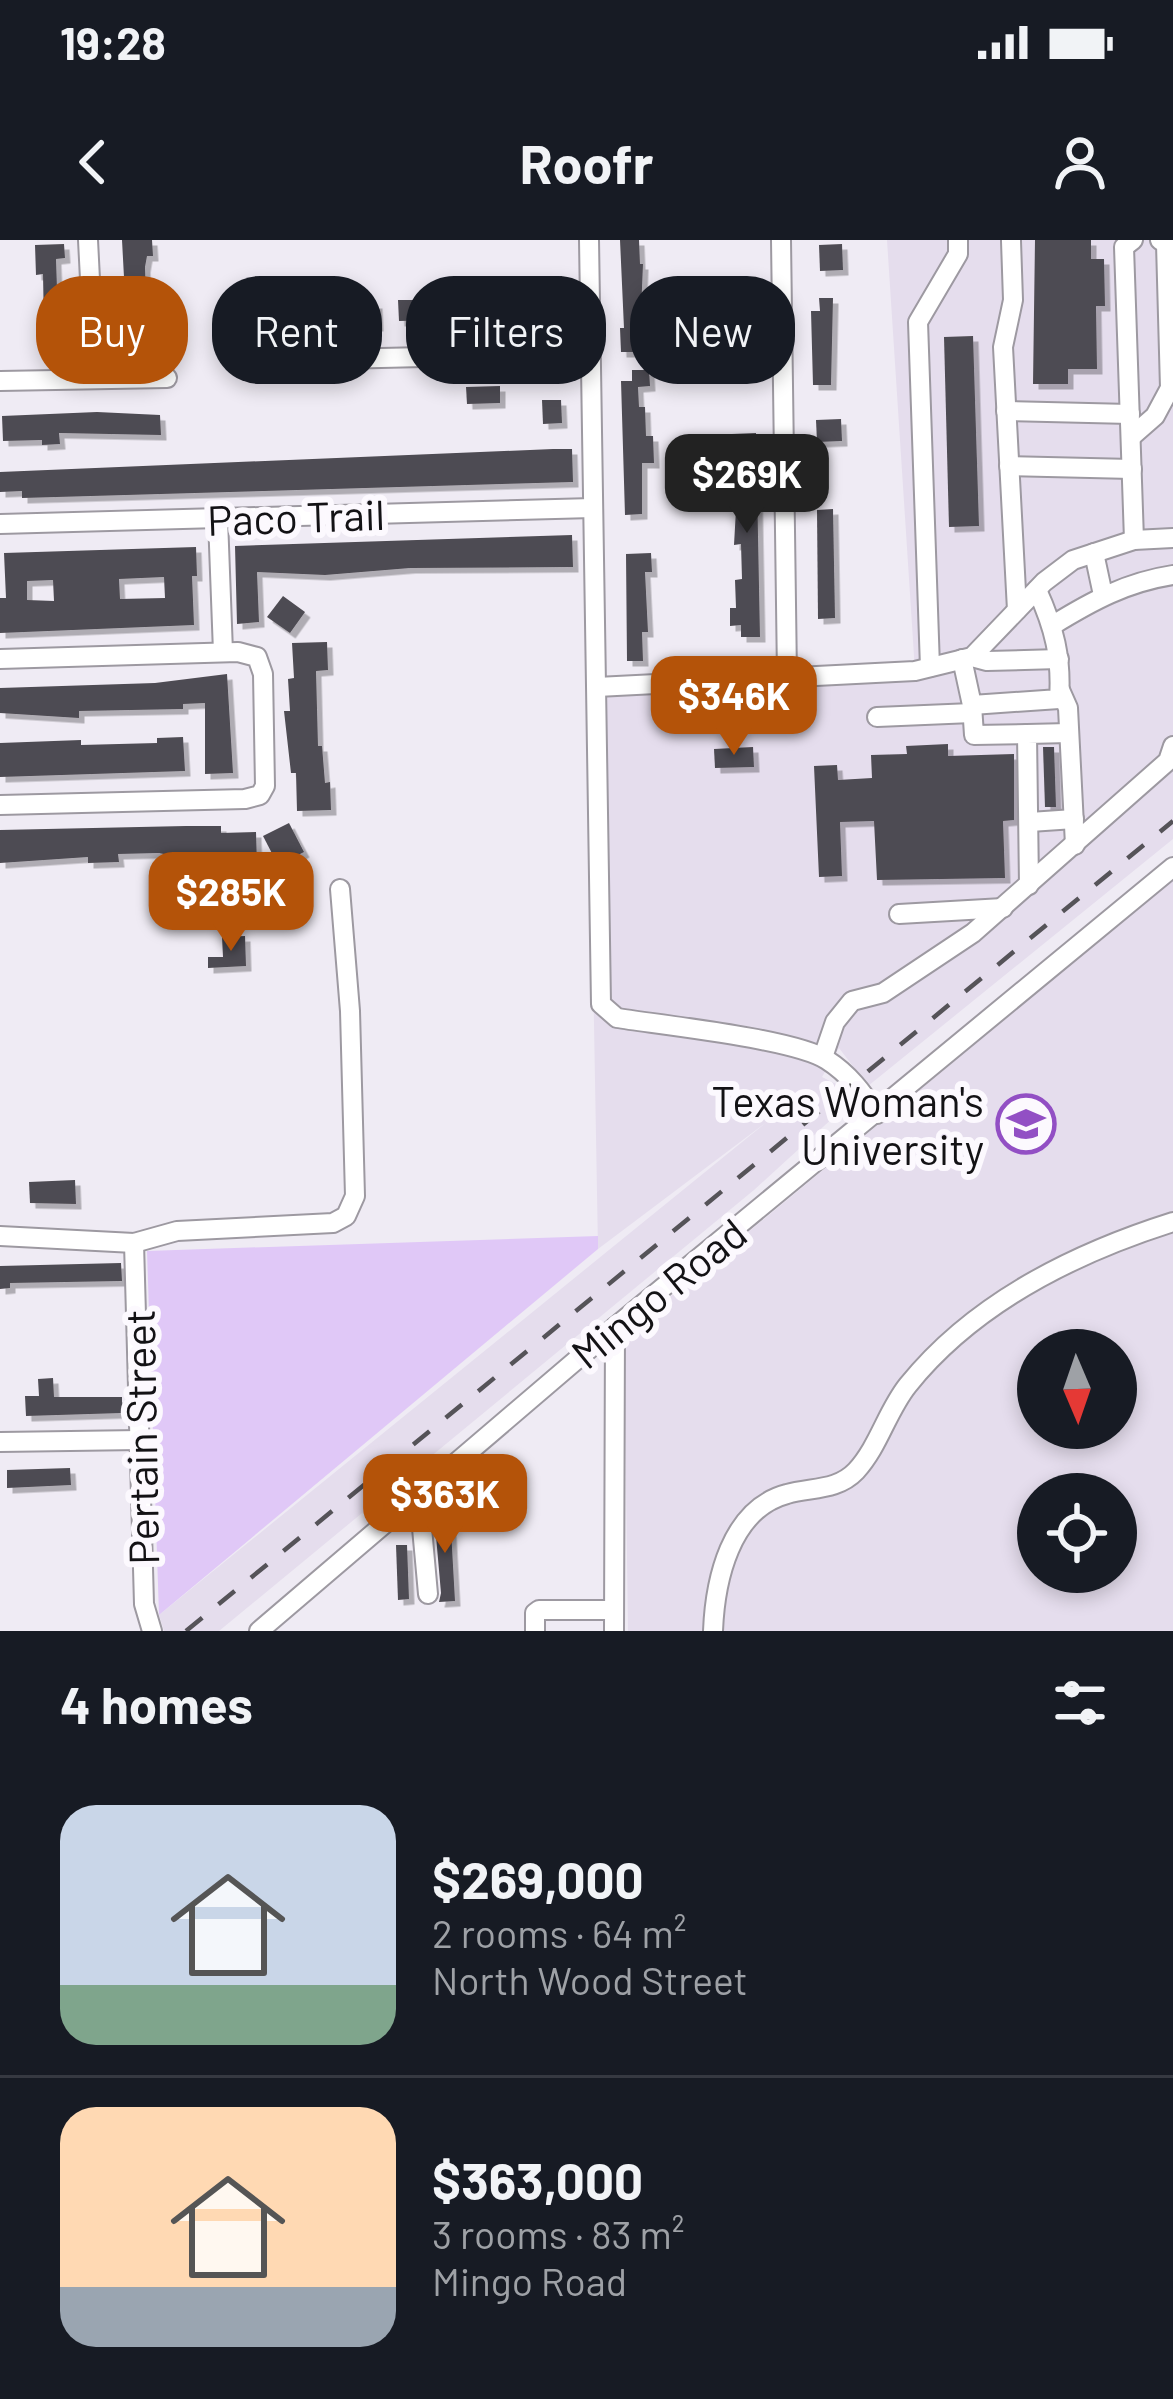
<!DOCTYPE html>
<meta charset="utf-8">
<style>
:root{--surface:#171b24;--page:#20242c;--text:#f1f3f6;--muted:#9ea1a6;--line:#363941;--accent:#b45309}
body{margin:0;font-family:Barlow,sans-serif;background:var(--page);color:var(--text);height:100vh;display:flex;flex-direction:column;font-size:45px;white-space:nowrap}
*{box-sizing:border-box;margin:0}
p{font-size:39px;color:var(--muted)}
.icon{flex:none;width:66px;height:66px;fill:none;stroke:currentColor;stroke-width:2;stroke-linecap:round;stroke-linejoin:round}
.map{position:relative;height:1391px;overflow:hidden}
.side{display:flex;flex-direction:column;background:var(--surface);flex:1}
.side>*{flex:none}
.guide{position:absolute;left:36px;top:36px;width:1101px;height:108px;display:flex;gap:24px}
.needle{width:78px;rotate:178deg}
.buttons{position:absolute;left:1017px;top:1089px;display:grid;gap:24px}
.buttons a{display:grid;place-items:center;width:120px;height:120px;border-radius:50%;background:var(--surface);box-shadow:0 6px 18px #0003;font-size:60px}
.price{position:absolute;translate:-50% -102px;padding:0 27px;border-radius:24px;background:var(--accent);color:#fff;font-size:39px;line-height:78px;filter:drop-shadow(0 3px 6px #0008)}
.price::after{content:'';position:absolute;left:50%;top:72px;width:36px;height:27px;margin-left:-18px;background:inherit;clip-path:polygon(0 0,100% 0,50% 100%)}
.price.selected{background:#222;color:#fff}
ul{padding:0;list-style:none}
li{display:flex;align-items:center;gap:36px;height:300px;padding:0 60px}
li+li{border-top:3px solid var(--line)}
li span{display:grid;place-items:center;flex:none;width:336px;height:240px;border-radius:36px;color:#555}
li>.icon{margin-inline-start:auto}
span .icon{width:144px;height:144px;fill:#fffc;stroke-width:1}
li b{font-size:51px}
h2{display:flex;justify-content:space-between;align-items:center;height:144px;padding:0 60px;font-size:51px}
.pill{padding:0 42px;border-radius:48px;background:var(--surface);box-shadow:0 6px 18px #0003;font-size:42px;line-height:108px}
.pill.selected{background:var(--accent);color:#fff}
.status{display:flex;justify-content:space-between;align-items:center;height:84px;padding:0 60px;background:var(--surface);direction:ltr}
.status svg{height:33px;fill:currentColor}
header{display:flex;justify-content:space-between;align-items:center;height:156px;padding:0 60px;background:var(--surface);font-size:54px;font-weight:700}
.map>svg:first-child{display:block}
</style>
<div class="status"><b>19:28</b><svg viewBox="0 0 49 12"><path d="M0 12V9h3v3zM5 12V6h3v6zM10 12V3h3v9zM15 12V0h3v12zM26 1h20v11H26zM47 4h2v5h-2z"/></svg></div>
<header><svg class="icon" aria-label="back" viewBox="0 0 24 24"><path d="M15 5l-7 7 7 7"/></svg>Roofr<svg class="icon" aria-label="person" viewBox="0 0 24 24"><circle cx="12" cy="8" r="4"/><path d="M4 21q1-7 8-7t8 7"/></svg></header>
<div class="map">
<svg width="1173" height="1391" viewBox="0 0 1173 1391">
<defs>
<filter id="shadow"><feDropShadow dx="5.5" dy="5.5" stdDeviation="0" flood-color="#0004"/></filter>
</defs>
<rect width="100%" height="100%" fill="#efebf4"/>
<g fill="#e5dded" fill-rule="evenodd">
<path d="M887,0H1173V599L868,846L839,808L822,837L838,845L847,865L754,950L219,1391H164L159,1375L768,881L598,1009L588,446L915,431Z"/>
<path d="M1173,640V1391H628L624,1095ZM1038,1110H1116V1188H1038ZM1038,1254H1116V1332H1038Z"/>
</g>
<path fill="#e0c8f7" d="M598,996V1009L159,1375L147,1011Z"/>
<g fill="#4e4b52" fill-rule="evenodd" filter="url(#shadow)">
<path d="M122,0H152L153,16H147L145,27L146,60H151L152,74H147L148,112H128Z"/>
<path d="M620,0H639L640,24H643L641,72H637L638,112H621L620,88H624Z"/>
<path d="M1035,0H1091V19H1104L1105,66H1096L1097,129H1068V144H1033Z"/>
<path d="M64,4L65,18L56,19L57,49L63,48L65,116H41L40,87H44L43,34L36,35L35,5Z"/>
<path d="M842,4L843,30L820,31L819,5Z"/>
<path d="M562,36L565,92L548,93L546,37Z"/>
<path d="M819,58H833L831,145H813L811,71H820Z"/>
<path d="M398,60H460L461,67L487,66V87L434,85V80L399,81Z"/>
<path d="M377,63L378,86L357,87L356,64Z"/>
<path d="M973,96L979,286L949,287L944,97Z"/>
<path d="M744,111L745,129L719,130L718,112Z"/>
<path d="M298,114L299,136L268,137L267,115Z"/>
<path d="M632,130H649L650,146L638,147L639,167H645L646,196H653L654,223H642V274L625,275L621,141H632Z"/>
<path d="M500,146V163L467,164L466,147Z"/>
<path d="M542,160H561L562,183L543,184Z"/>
<path d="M97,172L160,175L161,195L59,193L60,204L42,205V200L3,201L2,176Z"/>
<path d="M841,179L842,201L817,202L816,180Z"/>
<path d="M756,193L760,397H741V385L730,386V368H736L735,340L742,339L741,304L734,305L737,252L732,194Z"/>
<path d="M553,209H572L573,242L22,258V251L0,252V232Z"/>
<path d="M833,269L835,378L818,379L817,270Z"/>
<path d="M572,295L573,327L410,328L325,335L257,332L259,382L237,384L235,306Z"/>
<path d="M196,307L197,336H192L194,385L0,393V358H6L4,313ZM164,337L165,358L120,359L119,339ZM53,340L54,361L27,360V341Z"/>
<path d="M651,313L652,332H645L648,392H642L643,421H627L626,314Z"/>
<path d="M283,356L305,372L290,393L267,377Z"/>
<path d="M327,402L328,430L316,431L318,506H322L325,543L330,542L331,570L297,571L296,533H291L284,471H290L288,439L294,438L292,403Z"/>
<path d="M227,434L233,533L205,534V463L183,464V469L79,471V478L0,473V448L155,443Z"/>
<path d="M183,497L185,531L0,537V503L81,500V505L157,503V498Z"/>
<path d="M948,504V516L1014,514V580L1003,581L1005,638L877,640L874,581L840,582L842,636L819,637L814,526L837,525L838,540L872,538L871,515L907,514L906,506Z"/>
<path d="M753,507L754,527L715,528L714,509Z"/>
<path d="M1043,507H1054L1056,567H1045Z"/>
<path d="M289,583L304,612L278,625L263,596Z"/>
<path d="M186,586H221V593L256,592L257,625L228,626V619L193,620L159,613L118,614L119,622L88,623V617L0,623V590Z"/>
<path d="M245,696L246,726L208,728V717H223L222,697Z"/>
<path d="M75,940L76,964L30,963L29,942Z"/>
<path d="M121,1023L122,1041L10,1043V1048L0,1049V1026Z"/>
<path d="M53,1138L54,1157H122V1173L26,1176L25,1156H39L38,1139Z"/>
<path d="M70,1228L71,1245L7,1248V1230Z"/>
<path d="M499,1246V1267H459V1247Z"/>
<path d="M450,1272L455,1361L439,1362L441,1353L434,1273Z"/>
<path d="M396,1305H407L409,1359L398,1360Z"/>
</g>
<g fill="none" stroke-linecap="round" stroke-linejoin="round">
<defs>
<g id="minor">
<path d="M88,0L95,138"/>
<path d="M589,0L601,764L617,778C662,785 795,799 827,820C849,834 862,852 877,874"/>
<path d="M781,0L787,436"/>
<path d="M1133,0L1124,7L1134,300"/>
<path d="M1011,1L1013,60L1003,107L1017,370"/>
<path d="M338,119L591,113"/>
<path d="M0,141L167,138"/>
<path d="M1006,171L1130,174"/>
<path d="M1131,197L1155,176L1170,148L1166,4L1160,0"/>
<path d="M1009,226L1132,229"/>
<path d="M218,279L223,412"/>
<path d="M0,284L593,268"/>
<path d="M1094,313L1103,355"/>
<path d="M1053,385C1092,361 1127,342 1173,335"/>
<path d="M972,417L987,421L1059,419"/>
<path d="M0,419L238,412L257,417L263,434L265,546L260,555L245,559L0,565"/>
<path d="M962,419L972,465L1059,459C1062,418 1054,387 1037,350"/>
<path d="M930,427L918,82L958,14V0"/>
<path d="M597,447L915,431L972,417L1044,342L1073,320L1134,300L1173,298"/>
<path d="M1060,450L1068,468L1075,605"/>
<path d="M972,465L974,495L1027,494"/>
<path d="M877,477L972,473"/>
<path d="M1030,582L1074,579"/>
<path d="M1029,645L1027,494L1069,493"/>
<path d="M899,674L1003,668"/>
<path d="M823,817L835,782L852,761L883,753L973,693L1168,521L1173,506"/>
<path d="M0,996L134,1003L177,991L333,983L346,976L355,956L350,771L340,649"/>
<path d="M134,1003L144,1364L152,1391"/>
<path d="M0,1202L140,1200"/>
<path d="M409,1259L421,1277L428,1354"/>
<path d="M259,1391L615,1087L1173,627"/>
<path d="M535,1391V1373L539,1370H614"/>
<path d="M614,1391L615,1087"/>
<path d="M713,1391C715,1341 730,1269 787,1254C811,1247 837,1251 856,1231C879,1206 887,1171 908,1145C974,1063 1075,1013 1173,982"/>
</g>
</defs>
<use href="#minor" stroke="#9d99a1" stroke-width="22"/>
<use href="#minor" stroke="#fff" stroke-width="18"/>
<path stroke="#555358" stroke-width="4.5" stroke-dasharray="21 21" stroke-linecap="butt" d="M186,1391L1173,581"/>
</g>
<defs>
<symbol id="university-ring" viewBox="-11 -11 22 22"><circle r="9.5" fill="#fcf9fe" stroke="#924fc4" stroke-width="1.5"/><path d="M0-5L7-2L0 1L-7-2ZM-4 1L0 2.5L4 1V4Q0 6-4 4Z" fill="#924fc4"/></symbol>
</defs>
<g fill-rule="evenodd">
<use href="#university-ring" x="993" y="851" width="66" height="66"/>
</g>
<g text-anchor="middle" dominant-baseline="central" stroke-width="12" stroke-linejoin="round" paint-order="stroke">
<g font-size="42" fill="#131215" stroke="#fcf9fe">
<text transform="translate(296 276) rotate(-2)">Paco Trail</text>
<text transform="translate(658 1052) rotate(-39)">Mingo Road</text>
<text transform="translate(140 1197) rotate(-91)">Pertain Street</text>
</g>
<g font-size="42" fill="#131215" stroke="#fcf9fe" text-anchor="end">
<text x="984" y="860">Texas Woman's<tspan x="984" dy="48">University</tspan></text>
</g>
</g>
</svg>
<div class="buttons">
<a><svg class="needle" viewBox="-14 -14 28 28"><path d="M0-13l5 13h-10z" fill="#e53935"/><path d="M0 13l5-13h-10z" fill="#9ea1a6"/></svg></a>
<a><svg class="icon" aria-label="locate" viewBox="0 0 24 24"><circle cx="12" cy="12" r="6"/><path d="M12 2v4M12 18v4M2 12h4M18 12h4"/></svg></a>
</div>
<b class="price selected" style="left:747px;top:296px">$269K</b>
<b class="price" style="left:734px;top:518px">$346K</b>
<b class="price" style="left:231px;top:714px">$285K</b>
<b class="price" style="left:445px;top:1316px">$363K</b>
<div class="guide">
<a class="pill selected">Buy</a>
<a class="pill">Rent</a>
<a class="pill">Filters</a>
<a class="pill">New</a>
</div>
</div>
<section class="side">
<h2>4 homes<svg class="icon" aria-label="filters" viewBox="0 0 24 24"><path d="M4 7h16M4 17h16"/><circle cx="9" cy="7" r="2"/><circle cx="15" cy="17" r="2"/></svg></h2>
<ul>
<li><span style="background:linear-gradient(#c9d6e8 75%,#7fa58c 0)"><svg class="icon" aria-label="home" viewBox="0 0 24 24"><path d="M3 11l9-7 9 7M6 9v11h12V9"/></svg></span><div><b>$269,000</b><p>2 rooms · 64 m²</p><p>North Wood Street</p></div></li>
<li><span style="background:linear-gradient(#ffd9b3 75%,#9aa5b1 0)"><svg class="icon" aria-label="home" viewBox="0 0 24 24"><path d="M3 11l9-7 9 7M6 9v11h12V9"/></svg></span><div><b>$363,000</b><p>3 rooms · 83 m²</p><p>Mingo Road</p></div></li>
</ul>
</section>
